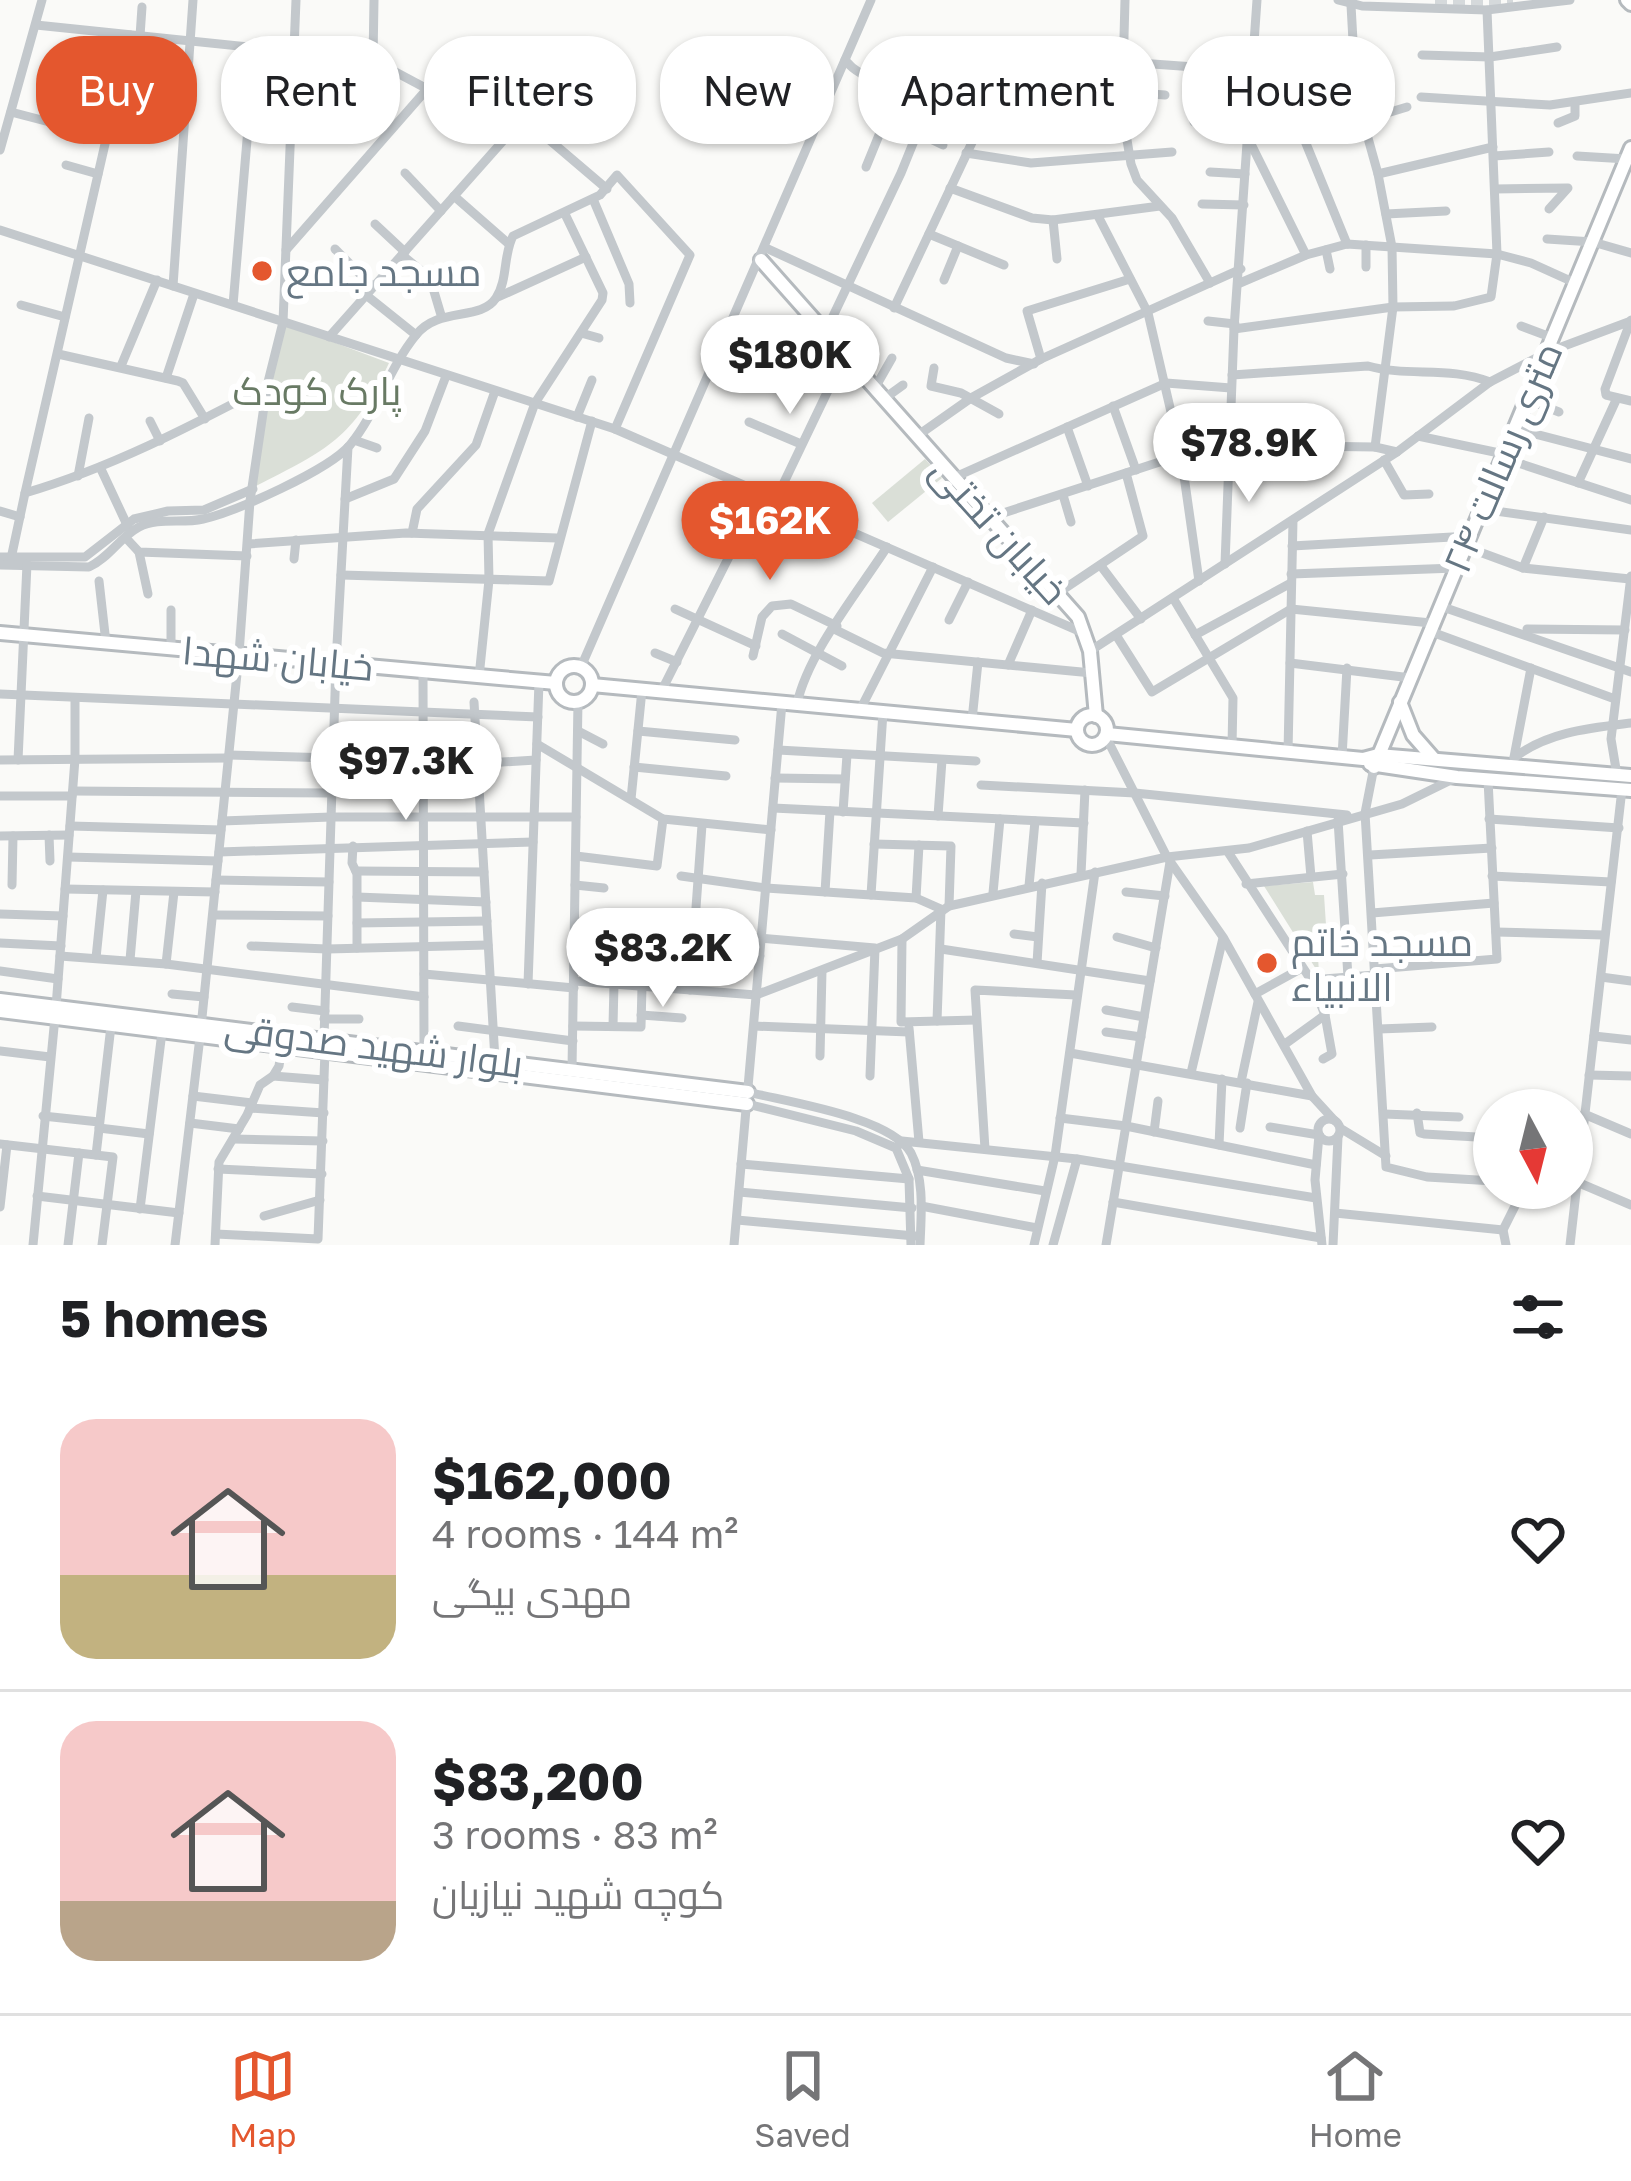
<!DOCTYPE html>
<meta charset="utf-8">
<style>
:root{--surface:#fff;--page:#f2f2f2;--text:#202124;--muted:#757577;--line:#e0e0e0;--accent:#e4572e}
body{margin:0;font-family:"Golos Text",Cairo,sans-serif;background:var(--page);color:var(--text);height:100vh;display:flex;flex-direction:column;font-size:45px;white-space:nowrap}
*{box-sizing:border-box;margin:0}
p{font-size:39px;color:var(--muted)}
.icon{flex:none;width:66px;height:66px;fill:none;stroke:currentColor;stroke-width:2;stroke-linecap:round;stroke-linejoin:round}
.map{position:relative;height:1245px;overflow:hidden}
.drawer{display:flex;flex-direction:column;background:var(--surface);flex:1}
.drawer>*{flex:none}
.top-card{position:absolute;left:36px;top:36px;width:1560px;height:108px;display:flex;gap:24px}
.needle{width:78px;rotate:173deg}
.tools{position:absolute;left:1473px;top:1089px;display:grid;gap:24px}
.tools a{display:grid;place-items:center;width:120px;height:120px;border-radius:50%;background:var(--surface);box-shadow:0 3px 9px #0004;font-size:60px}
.price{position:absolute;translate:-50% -102px;padding:0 27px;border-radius:42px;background:#fff;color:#222;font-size:39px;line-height:78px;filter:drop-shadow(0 3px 6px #0008)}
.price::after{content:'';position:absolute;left:50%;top:72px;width:36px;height:27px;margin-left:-18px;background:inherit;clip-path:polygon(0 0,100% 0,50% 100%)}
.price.current{background:var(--accent);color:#fff}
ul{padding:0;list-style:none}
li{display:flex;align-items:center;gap:36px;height:300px;padding:0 60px}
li+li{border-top:3px solid var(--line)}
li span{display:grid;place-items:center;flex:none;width:336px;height:240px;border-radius:36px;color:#555}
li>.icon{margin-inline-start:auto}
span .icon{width:144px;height:144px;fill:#fffc;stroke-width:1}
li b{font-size:51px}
h2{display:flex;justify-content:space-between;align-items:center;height:144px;padding:0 60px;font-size:51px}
.tag{padding:0 42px;border-radius:48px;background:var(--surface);box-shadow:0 3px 9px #0004;font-size:42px;line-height:108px}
.tag.current{background:var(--accent);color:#fff}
.tabs{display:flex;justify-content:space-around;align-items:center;height:168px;border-top:3px solid var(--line);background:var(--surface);font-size:33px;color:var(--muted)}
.tabs a{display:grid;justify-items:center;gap:6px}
.tabs .current{color:var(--accent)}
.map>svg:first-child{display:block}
</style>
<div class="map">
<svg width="1631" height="1245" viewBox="0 0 1631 1245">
<rect width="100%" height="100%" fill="#fafaf8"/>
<g fill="#dadfd7">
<path d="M285,324L389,363C353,439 327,450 256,486L269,386Z"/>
<path d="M925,459L942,478L888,522L872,503Z"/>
<path d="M1313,882L1315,895H1324L1328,955L1318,956L1319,974L1264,886Z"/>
</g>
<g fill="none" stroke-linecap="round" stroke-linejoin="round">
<path stroke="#d5d9db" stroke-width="12" stroke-dasharray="12 6" stroke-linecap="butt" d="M1435,0H1513"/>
<defs>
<g id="major">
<path d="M1627,0L1631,4"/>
<path d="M761,260L1078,617L1090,651L1096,716"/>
<path d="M0,633L556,683"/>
<circle cx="574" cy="684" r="18"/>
<path d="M592,685L1077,730"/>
<path d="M1400,702L1413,735L1434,759"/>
<circle cx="1092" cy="730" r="15"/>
<path d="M1107,734L1363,759L1378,755L1631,776"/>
<path d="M1370,764L1457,777L1631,790"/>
<path d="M1374,767L1631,148"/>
<path d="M0,1000L748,1092"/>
<path d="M0,1011L747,1104"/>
</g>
</defs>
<use href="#major" stroke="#b5babe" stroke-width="18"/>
<g stroke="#c3c8cc" stroke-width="9">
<path d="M1125,0L1122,110L1131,164L1137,180L1172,218L1210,283"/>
<path d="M1338,0L1362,6L1487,10L1570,0"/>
<path d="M1351,5L1356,95L1378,174L1392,247L1393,307L1375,447"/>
<path d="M36,25L373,60L510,133L329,337"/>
<path d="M140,36L142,7"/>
<path d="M1422,55L1490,57L1557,47"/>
<path d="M373,60L374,0"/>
<path d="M845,60C879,102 945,68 988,93L992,100L894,308"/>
<path d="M1125,62L1250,71"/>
<path d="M1355,62H1373"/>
<path d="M1123,92L1165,95"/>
<path d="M445,97L501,45"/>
<path d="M1421,97L1550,105L1631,93"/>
<path d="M11,112L107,137"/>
<path d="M1296,119L1347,244"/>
<path d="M526,120L607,189"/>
<path d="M1364,120L1407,107"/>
<path d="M1194,122L1247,125"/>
<path d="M1558,123L1575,116V103"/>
<path d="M916,132L943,145"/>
<path d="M0,150L42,0"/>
<path d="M966,153L1031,163L1172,152"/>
<path d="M1494,156L1549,152"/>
<path d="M1577,156L1627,159"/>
<path d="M66,165L98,174"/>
<path d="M866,167L901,81"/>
<path d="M1210,172L1245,174"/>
<path d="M405,173L441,211"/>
<path d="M1378,174L1493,147"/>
<path d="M950,188L1032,218L1053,220L1160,206"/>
<path d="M1495,189L1568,188L1549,209"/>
<path d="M454,196L509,244"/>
<path d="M593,199L629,284L630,303"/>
<path d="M1202,204L1244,205"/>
<path d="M1386,214L1446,211"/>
<path d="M1098,216L1148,313L1181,455L1199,581"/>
<path d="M1053,220L1057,259"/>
<path d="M375,224L405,252"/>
<path d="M0,230L615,429L1086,634"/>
<path d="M929,234L1004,265"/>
<path d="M1547,239L1593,242L1631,253"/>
<path d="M1366,245V267"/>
<path d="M766,248L1006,358L1034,364"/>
<path d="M335,249L373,287"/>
<path d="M286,250L428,88"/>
<path d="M1326,250L1330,269"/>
<path d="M402,255L430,278L441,315"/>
<path d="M1306,255L1247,136L1356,95"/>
<path d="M944,280L958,246"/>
<path d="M1240,283L1306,255L1347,244L1497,254L1531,263L1573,282"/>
<path d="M173,286L193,0"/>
<path d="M366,295L416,335"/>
<path d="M498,297L586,257"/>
<path d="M21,305L65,317"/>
<path d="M233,305L255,46"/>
<path d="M1631,320L1605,389L1606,395L1631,401"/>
<path d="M1208,321L1235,324"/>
<path d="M1521,326L1553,338"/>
<path d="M1234,329L1393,307L1454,306L1491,297L1497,254L1487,10"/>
<path d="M826,331L901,173L937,84"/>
<path d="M581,333L599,338"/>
<path d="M58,354L178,381L183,383L205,419"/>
<path d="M1041,359L1027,311L1130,279"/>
<path d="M121,366L157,280"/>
<path d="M934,368L931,386L961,393L999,414"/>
<path d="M1232,375L1368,366C1408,377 1450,366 1490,382"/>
<path d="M166,378L194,294"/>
<path d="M876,386L892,358"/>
<path d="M885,398L903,385"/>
<path d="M1528,400L1559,412"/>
<path d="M1113,406L1136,470"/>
<path d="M577,417L592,380"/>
<path d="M150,421L160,441"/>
<path d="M749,422L801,444"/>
<path d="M1067,427L1088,486"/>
<path d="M1516,429L1631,459"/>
<path d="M917,436L971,398L1041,359L1241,269"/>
<path d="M1418,436L1504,454"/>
<path d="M354,440L377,448"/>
<path d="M1503,458L1631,500"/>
<path d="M1384,460L1404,495L1429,494"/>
<path d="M100,467L128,527"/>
<path d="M78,476L89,418"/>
<path d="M955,477L1166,383L1231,388"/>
<path d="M1578,483L1617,398"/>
<path d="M25,493L130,35"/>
<path d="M1063,495L1071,522"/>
<path d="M345,499L394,479L425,431L446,376"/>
<path d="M776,499L846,353"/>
<path d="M1481,509L1631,530"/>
<path d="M0,511L20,517"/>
<path d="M991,517L1181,455L1228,445L1375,447L1397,452"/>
<path d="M412,533L417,509L476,445L495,391"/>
<path d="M126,538L139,552L247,556"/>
<path d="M248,544L406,533L557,538"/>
<path d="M1292,546L1470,536"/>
<path d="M1466,547L1523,568L1630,579"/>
<path d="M139,552L148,594"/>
<path d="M12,554L25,493C110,468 189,427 267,386"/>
<path d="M0,557H85L134,519L168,511L204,510L253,489"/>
<path d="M294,559L296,540"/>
<path d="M1225,564L1234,329L1257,0"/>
<path d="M0,565L89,567C109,558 120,537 139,527C159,517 182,524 203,519C235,512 329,470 350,445C377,412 389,368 416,335C439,306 480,322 496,298C508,280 503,255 513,236L600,195L617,175L690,255L615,429"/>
<path d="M1101,566L1141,619"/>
<path d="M1523,568L1544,517"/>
<path d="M1291,574L1456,568"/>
<path d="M341,575L549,581L592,421"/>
<path d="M99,581L106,643"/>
<path d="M1058,593L1143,536L1126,473"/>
<path d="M1173,598L1233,698L1232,746"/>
<path d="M1440,606L1631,672"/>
<path d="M675,609L756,646"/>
<path d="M171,610V648"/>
<path d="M949,620L968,582"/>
<path d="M834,629L883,653L1092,673"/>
<path d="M1527,629L1625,630"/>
<path d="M1429,631L1615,699"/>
<path d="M782,634L842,666"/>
<path d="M1116,635L1152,692L1291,609L1431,623"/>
<path d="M1195,635L1291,583"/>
<path d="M1090,651L1397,452L1490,382L1548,352L1631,321"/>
<path d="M655,653L677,662"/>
<path d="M753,656L762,617L772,606L791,604L837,626"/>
<path d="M1290,663L1411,678"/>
<path d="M1008,665L1032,610"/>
<path d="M581,667L871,0"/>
<path d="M423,672L424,1050"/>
<path d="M479,677L489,580L488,534L535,403L602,300L603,293L565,214"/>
<path d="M661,692L761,493"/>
<path d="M0,694L538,717"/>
<path d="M474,702L495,1060"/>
<path d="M797,704C808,653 858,592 887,547"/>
<path d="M860,710L933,567"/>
<path d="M972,720L978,662"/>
<path d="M578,731L603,744"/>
<path d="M638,731L735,740"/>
<path d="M1106,737L1167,857L1223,937L1312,1096L1334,1120"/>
<path d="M537,744L663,819L771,830"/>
<path d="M778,750L976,761"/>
<path d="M1288,752L1293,520"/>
<path d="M229,755L333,758"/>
<path d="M1342,757L1347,668"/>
<path d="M1514,757L1531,668"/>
<path d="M1514,758C1547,732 1590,728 1631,723"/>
<path d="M0,760L228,758"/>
<path d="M18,760L27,564"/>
<path d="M423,767L536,760"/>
<path d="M634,767L726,776"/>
<path d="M1374,767L1365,813L1386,1167L1427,1177L1494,1181"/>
<path d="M1617,775L1611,739L1631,576"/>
<path d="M775,778L845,779"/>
<path d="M981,785L1135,793L1347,815"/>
<path d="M73,791L331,793"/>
<path d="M423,793L479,791"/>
<path d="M0,796H72"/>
<path d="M631,799L642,690"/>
<path d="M773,808L1084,823"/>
<path d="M843,812L847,755"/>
<path d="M938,816L942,760"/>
<path d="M1489,819L1619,828"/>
<path d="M1338,820L1348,977"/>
<path d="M222,821L331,817H576"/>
<path d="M70,826L221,830"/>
<path d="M1307,831L1311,877"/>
<path d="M49,835L50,861"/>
<path d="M0,836L69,835"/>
<path d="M874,844L951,846L949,906"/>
<path d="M353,846L352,863L357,874V948"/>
<path d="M219,852L533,842"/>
<path d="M1228,852L1311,980L1325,1015L1332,1054L1323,1059"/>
<path d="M1370,855L1492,848"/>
<path d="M576,856L657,866L663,819"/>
<path d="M68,857L218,861"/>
<path d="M356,871L484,872"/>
<path d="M1081,874L1085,790"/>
<path d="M681,876L766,888L916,898L941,909L937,1021"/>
<path d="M1492,876L1611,882"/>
<path d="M216,880L329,882"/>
<path d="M1246,884L1343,874"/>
<path d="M12,885L13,836"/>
<path d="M575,885L604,888"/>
<path d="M1029,886L1035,821"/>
<path d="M65,889L215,892"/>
<path d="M825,892L830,811"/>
<path d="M1126,892L1165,896"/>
<path d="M993,893L1000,819"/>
<path d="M871,895L883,712"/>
<path d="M357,897L486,902"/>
<path d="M916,898L919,845"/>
<path d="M1372,913L1494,903"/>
<path d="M0,914L63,916"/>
<path d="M213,915L328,916"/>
<path d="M575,922L875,948L870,1076"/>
<path d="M357,923L487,921"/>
<path d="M1496,932L1603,935"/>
<path d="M1014,934L1038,937"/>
<path d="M1117,937L1156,948"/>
<path d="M902,939L901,1022L976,1020"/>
<path d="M0,943L61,946"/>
<path d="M251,946L327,949L488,945"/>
<path d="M941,949L1150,981"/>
<path d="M60,956L166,964L424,997"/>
<path d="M96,958L103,890"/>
<path d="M735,959L760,956"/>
<path d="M130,960L136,891"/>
<path d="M1037,963L1042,883"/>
<path d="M166,964L174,892"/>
<path d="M1375,969L1497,959L1488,780"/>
<path d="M0,971L58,979"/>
<path d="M424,974L574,988"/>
<path d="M1601,977L1631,981"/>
<path d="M1311,980L1375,975"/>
<path d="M574,981L756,995L902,939L949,906L1167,857L1249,848L1402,804L1457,777"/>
<path d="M528,984L539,682"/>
<path d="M690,990L702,825"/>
<path d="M172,994L204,997"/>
<path d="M1255,994L1302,968"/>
<path d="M56,1007L75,759V699"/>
<path d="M292,1007L325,1011"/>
<path d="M1106,1010L1144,1017"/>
<path d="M641,1015L682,1018"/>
<path d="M324,1019H359"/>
<path d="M458,1026L573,1041"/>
<path d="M573,1026L641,1027L642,986"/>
<path d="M613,1026L614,984"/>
<path d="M754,1026L909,1032"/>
<path d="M909,1028L919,1142"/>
<path d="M1379,1029L1432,1027"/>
<path d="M1106,1032L1141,1037"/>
<path d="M1594,1036L1631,1040"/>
<path d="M324,1038L336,663L348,447"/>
<path d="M1285,1044L1325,1015"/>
<path d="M0,1051L50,1057"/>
<path d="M1070,1053L1312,1096"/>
<path d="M820,1056L822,971"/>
<path d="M572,1069L578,701"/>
<path d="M1191,1073L1223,938"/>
<path d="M1589,1075L1631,1076"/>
<path d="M273,1076L324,1080"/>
<path d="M1241,1082L1258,1002"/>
<path d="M748,1092C787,1102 891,1117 911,1153C925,1180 921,1216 920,1245"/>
<path d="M193,1096L252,1103"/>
<path d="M747,1104L856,1131L896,1148L909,1179L911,1245"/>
<path d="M250,1108L324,1113"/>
<path d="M1417,1113L1420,1133L1424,1134L1494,1138"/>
<path d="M1384,1114L1459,1117"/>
<path d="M1584,1114L1631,1134"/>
<path d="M43,1116L99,1122"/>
<path d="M1060,1118L1126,1126L1316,1165"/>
<circle cx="1329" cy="1130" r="11"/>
<path d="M190,1123L239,1129"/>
<path d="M1270,1127L1319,1135"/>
<path d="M99,1128L149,1134"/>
<path d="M1240,1128L1247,1083"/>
<path d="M1340,1128L1386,1156"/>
<path d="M1154,1132L1158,1101"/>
<path d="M1319,1135L1315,1180L1322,1245"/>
<path d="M233,1139L323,1141"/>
<path d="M0,1144L113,1157L102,1245"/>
<path d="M1219,1145L1222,1079"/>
<path d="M896,1148L902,1141L1077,1159L1316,1198"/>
<path d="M985,1149L975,990L1076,995"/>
<path d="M96,1155L111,1026"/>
<path d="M741,1164L909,1179"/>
<path d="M218,1169L322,1174"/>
<path d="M917,1170L1045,1191"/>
<path d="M1577,1182L1631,1205"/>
<path d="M739,1192L912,1208"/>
<path d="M37,1196L179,1213"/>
<path d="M1113,1202L1321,1238"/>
<path d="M921,1206L1037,1228"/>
<path d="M0,1207L7,1145"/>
<path d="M140,1209L162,1032"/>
<path d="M1335,1213L1503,1230"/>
<path d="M264,1216L320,1200"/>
<path d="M737,1220L915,1236"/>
<path d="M216,1234L318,1239L325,1051"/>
<path d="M33,1245L55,1017"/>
<path d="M68,1245L79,1153"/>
<path d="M175,1245L200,1037L239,654L250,501L267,386L283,322L296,0"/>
<path d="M215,1245L219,1162L247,1115L260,1085L273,1076L279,1066L282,1046"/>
<path d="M734,1245L782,703"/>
<path d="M1034,1245L1055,1156L1095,872"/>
<path d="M1053,1245L1077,1159"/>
<path d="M1106,1245L1170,862"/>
<path d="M1333,1245L1338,1137"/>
<path d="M1506,1245L1503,1230L1524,1188"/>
<path d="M1570,1245L1622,789"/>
</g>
<use href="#major" stroke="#fff" stroke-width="12"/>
</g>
<g fill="#e4572e" stroke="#fff" stroke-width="4.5">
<circle cx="262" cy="271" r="12"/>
<circle cx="1267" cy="963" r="12"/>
</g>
<g text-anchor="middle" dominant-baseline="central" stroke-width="12" stroke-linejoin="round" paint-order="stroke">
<g font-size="39" fill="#657683" stroke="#fff" text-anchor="start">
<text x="286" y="271">مسجد جامع</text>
<text x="1291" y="941">مسجد خاتم<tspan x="1291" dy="45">الانبیاء</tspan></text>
</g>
<g font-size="39" fill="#687a64" stroke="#fff">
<text x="317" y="390">پارک کودک</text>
</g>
<g font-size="39" fill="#657683" stroke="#fff">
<text transform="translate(1502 457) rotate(-67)">۲۴ متری رسالت</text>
<text transform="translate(1000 530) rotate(48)">خیابان تختی</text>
<text transform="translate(278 658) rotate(5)">خیابان شهدا</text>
<text transform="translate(374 1045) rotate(7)">بلوار شهید صدوقی</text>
</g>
</g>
</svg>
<div class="tools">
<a><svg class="needle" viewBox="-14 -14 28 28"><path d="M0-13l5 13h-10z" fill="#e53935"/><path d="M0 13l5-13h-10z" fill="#757577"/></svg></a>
</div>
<b class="price" style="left:790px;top:417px">$180K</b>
<b class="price" style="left:1249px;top:505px">$78.9K</b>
<b class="price current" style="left:770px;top:583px">$162K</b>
<b class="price" style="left:406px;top:823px">$97.3K</b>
<b class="price" style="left:663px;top:1010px">$83.2K</b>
<div class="top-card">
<a class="tag current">Buy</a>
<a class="tag">Rent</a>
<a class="tag">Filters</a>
<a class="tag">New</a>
<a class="tag">Apartment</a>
<a class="tag">House</a>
</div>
</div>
<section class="drawer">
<h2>5 homes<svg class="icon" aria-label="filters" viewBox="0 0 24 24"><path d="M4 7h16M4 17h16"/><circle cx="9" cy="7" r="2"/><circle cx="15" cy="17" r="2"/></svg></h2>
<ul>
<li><span style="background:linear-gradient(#f6c9c9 65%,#c2b280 0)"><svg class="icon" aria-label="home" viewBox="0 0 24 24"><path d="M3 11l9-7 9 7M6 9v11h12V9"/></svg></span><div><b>$162,000</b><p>4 rooms · 144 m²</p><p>مهدی بیگی</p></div><svg class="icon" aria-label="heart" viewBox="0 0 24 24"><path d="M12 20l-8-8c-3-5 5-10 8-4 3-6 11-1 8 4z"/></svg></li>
<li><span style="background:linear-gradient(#f6c9c9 75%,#b9a48a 0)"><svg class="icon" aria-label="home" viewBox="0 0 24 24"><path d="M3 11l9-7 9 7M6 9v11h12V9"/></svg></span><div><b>$83,200</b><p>3 rooms · 83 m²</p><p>کوچه شهید نیازیان</p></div><svg class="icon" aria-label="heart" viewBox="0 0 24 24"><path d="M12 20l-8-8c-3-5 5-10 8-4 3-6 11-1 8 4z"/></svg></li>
</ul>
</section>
<nav class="tabs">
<a class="current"><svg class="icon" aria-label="map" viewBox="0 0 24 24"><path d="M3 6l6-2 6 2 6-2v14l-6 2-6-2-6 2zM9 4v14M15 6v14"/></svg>Map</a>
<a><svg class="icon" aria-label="saved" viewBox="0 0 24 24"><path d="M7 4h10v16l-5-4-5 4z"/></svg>Saved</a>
<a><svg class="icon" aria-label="home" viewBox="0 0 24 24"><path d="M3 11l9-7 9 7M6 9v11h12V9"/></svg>Home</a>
</nav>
